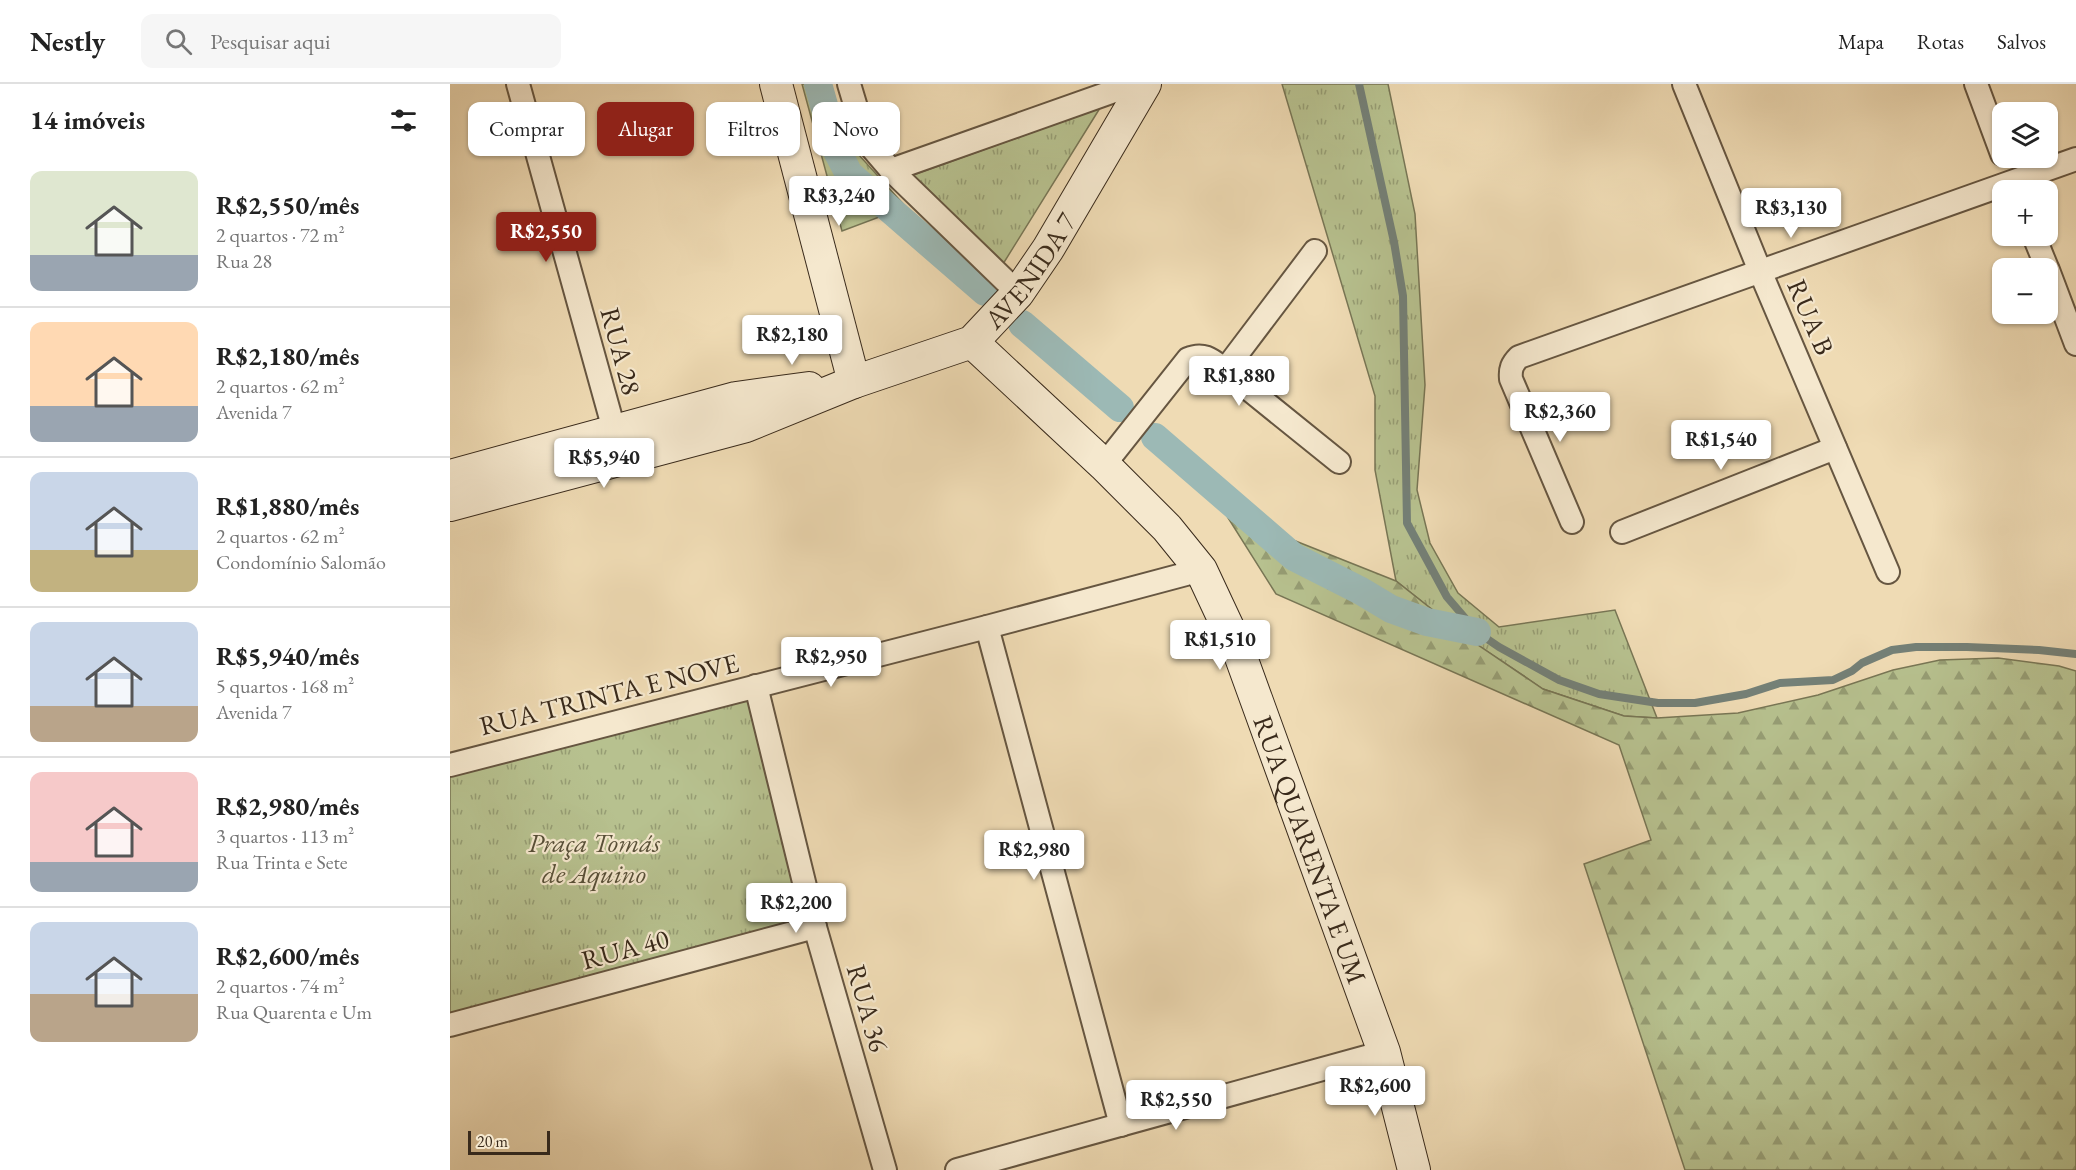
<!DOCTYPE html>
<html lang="pt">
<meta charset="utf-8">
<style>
:root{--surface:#fff;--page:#f6f6f6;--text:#222;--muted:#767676;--line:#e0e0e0;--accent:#8f2418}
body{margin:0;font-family:"EB Garamond",serif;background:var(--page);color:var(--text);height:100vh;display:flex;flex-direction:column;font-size:22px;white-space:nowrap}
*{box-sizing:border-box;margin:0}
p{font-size:20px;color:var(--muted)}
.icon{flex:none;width:33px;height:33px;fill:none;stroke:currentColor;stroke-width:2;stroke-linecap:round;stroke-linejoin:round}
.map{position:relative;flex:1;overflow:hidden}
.panel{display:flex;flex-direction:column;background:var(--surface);width:450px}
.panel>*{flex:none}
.banner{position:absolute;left:18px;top:18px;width:570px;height:54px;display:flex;gap:12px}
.buttons{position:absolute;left:1542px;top:18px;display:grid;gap:12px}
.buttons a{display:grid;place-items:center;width:66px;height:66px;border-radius:12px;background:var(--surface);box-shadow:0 2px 4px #0004;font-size:30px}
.scale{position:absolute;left:18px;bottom:15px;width:82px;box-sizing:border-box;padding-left:6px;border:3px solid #392a1b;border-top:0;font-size:16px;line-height:21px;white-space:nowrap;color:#392a1b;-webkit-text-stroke:4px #f5e8ce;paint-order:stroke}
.price{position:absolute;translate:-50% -51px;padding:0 14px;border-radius:6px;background:#fff;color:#222;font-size:20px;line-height:39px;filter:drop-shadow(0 2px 3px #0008)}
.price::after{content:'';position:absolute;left:50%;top:36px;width:18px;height:14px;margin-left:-9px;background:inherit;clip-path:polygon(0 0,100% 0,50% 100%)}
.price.on{background:var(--accent);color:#fff}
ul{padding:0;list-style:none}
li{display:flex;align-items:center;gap:18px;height:150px;padding:0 30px}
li+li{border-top:2px solid var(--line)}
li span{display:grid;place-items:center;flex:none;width:168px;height:120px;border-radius:12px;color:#555}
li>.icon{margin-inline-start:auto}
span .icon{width:72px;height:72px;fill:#fffc;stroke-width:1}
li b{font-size:26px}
h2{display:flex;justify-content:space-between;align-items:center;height:72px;padding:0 30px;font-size:26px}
.chip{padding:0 21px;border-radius:12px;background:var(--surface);box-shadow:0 2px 4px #0004;font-size:21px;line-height:54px}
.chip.on{background:var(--accent);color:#fff}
header{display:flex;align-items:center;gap:36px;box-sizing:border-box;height:84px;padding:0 30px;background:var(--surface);border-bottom:2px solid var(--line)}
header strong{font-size:28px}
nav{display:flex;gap:33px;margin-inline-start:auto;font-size:21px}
.search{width:420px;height:54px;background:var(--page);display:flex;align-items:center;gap:15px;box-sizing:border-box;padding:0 21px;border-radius:12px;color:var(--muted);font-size:22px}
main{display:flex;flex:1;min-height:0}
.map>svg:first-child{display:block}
</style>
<header>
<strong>Nestly</strong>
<div class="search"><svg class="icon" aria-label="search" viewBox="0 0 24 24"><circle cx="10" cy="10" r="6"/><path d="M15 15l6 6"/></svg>Pesquisar aqui</div>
<nav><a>Mapa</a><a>Rotas</a><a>Salvos</a></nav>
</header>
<main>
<section class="panel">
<h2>14 imóveis<svg class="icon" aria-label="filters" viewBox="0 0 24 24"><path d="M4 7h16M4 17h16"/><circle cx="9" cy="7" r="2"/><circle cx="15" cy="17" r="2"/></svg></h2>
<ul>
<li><span style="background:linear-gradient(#dfe7d0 70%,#9aa5b1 0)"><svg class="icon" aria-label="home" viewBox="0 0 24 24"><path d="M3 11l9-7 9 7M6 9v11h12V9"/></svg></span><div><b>R$2,550/mês</b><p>2 quartos · 72 m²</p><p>Rua 28</p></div></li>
<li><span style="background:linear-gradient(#ffd9b3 70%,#9aa5b1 0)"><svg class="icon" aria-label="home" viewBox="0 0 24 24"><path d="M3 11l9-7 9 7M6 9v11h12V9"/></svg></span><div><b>R$2,180/mês</b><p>2 quartos · 62 m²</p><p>Avenida 7</p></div></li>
<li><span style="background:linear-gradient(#c9d6e8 65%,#c2b280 0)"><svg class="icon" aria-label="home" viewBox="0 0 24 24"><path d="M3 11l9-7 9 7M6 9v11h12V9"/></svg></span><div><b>R$1,880/mês</b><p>2 quartos · 62 m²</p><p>Condomínio Salomão</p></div></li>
<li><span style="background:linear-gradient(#c9d6e8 70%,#b9a48a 0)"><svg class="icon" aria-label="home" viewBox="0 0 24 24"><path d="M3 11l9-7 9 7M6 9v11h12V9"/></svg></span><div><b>R$5,940/mês</b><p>5 quartos · 168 m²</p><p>Avenida 7</p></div></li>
<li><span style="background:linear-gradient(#f6c9c9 75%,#9aa5b1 0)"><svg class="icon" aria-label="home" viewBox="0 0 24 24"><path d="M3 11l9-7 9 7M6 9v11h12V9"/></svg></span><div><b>R$2,980/mês</b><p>3 quartos · 113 m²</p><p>Rua Trinta e Sete</p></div></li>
<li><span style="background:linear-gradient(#c9d6e8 60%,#b9a48a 0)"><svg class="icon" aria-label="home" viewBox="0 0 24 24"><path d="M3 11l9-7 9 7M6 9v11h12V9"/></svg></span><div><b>R$2,600/mês</b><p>2 quartos · 74 m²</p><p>Rua Quarenta e Um</p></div></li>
</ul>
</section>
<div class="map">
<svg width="1626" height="1086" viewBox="0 0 1626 1086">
<defs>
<pattern id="grass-tufts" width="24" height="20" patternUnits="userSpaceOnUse" patternTransform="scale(1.5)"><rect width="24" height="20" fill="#b7c18f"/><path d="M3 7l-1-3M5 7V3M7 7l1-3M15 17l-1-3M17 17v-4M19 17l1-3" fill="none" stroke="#969d74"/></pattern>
<pattern id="forest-firs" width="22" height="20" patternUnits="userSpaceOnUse" patternTransform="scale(1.5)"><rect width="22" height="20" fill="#b7c18f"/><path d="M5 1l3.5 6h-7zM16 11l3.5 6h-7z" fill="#969d74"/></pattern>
</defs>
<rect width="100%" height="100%" fill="#efdbb4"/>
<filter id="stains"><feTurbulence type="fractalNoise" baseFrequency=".00333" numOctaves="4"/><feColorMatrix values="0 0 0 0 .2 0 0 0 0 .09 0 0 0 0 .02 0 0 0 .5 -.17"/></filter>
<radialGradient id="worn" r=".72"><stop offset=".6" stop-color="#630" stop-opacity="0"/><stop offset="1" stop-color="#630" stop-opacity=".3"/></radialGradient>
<g fill="url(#grass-tufts)" stroke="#787655" stroke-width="1.5">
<path d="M352,0H381L398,59L456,123L392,147Z"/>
<path d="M832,0H938L965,130L975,301L967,406L980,459L1008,509L1049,543L1165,526L1207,634L1174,632L1093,605L1022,557L946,497L925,386V312Z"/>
<path d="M650,24L553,180L463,91Z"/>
<path d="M306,602L365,843L0,941V681Z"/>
</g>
<path fill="url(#forest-firs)" stroke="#787655" stroke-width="1.5" d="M775,429L946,497L1022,557L1093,605L1174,632L1207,634L1288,629L1368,611L1443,586L1490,576L1548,574L1609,582L1626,587V1086H1235L1134,780L1201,756L1169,661L826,510Z"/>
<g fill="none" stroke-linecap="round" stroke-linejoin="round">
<path stroke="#748077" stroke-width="8" d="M909,0L944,158L953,212L957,439L997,513L1027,548L1049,563L1109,596L1149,610L1208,619H1245L1296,610L1330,599L1383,596L1402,587L1412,579L1442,566L1466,563H1517L1589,566L1626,570"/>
<g stroke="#9cb9b5" stroke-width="28">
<path d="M368,0L387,67L399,90L535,208"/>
<path d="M572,240L670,324"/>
<path d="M705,353L844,473L911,507L941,525L977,538L1027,548"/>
</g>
<defs>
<g id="street">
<path d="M68,0L168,360"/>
<path d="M399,0L411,40L423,65L441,86L568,209"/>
<path d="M1234,0L1310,187L1438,488"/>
<path d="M1526,0L1552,70"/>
<path d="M441,86L684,0"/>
<path d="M1584,152L1597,184"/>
<path d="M1598,186L1626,260"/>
<path d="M775,286L865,167"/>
<path d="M654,381L738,275C754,268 762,276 775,286L889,378"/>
<path d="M1122,438L1061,295C1060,285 1062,280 1069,273L1626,75"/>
<path d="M1172,448L1385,364"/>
<path d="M537,543L671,1041"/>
<path d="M306,602L365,843L435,1086"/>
<path d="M0,681L537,543L751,486"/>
<path d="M0,941L365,843"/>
<path d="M507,1086L934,968"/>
</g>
<g id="secondary">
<path d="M326,0L404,298"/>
<path id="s1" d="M522,258L654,381L717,444L751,486L788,565L934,968L964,1086"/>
<path d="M0,392L286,314L359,304"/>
<path id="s2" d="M0,421L296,342L404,298L522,258L568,209L598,165L695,0"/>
</g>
</defs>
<use href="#street" stroke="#665641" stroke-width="26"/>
<use href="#secondary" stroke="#392a1b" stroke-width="34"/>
<use href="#street" stroke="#f5e8ce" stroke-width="22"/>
<use href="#secondary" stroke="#f5e8ce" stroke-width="32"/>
</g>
<g text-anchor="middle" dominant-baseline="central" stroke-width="4.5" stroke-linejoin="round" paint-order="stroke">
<g font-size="27" fill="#392a1b" stroke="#f5e8ce">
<text stroke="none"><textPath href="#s2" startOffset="640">AVENIDA 7</textPath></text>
<text transform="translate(1361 233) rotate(67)">RUA B</text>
<text transform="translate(171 267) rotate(75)">RUA 28</text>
<text transform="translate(159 610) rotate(-14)">RUA TRINTA E NOVE</text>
<text stroke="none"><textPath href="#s1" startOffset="624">RUA QUARENTA E UM</textPath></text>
<text transform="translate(175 865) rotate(-15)">RUA 40</text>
<text transform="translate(418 924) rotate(74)">RUA 36</text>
</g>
<g font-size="27" font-style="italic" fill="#585038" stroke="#f5e8ce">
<text x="144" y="758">Praça Tomás<tspan x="144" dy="31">de Aquino</tspan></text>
</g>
</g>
<rect width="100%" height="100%" filter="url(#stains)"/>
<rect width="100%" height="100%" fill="url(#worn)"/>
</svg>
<div class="buttons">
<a><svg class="icon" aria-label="layers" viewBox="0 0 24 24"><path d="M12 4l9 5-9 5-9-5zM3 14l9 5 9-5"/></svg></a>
<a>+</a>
<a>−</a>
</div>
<div class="scale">20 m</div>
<b class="price" style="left:389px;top:143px">R$3,240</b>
<b class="price" style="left:1341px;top:155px">R$3,130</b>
<b class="price on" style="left:96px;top:179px">R$2,550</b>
<b class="price" style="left:342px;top:282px">R$2,180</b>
<b class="price" style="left:789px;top:323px">R$1,880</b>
<b class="price" style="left:1110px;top:359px">R$2,360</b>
<b class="price" style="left:1271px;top:387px">R$1,540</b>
<b class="price" style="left:154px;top:405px">R$5,940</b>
<b class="price" style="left:770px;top:587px">R$1,510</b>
<b class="price" style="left:381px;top:604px">R$2,950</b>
<b class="price" style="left:584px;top:797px">R$2,980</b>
<b class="price" style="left:346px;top:850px">R$2,200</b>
<b class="price" style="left:925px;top:1033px">R$2,600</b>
<b class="price" style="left:726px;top:1047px">R$2,550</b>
<div class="banner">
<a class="chip">Comprar</a>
<a class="chip on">Alugar</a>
<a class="chip">Filtros</a>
<a class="chip">Novo</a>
</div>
</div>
</main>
